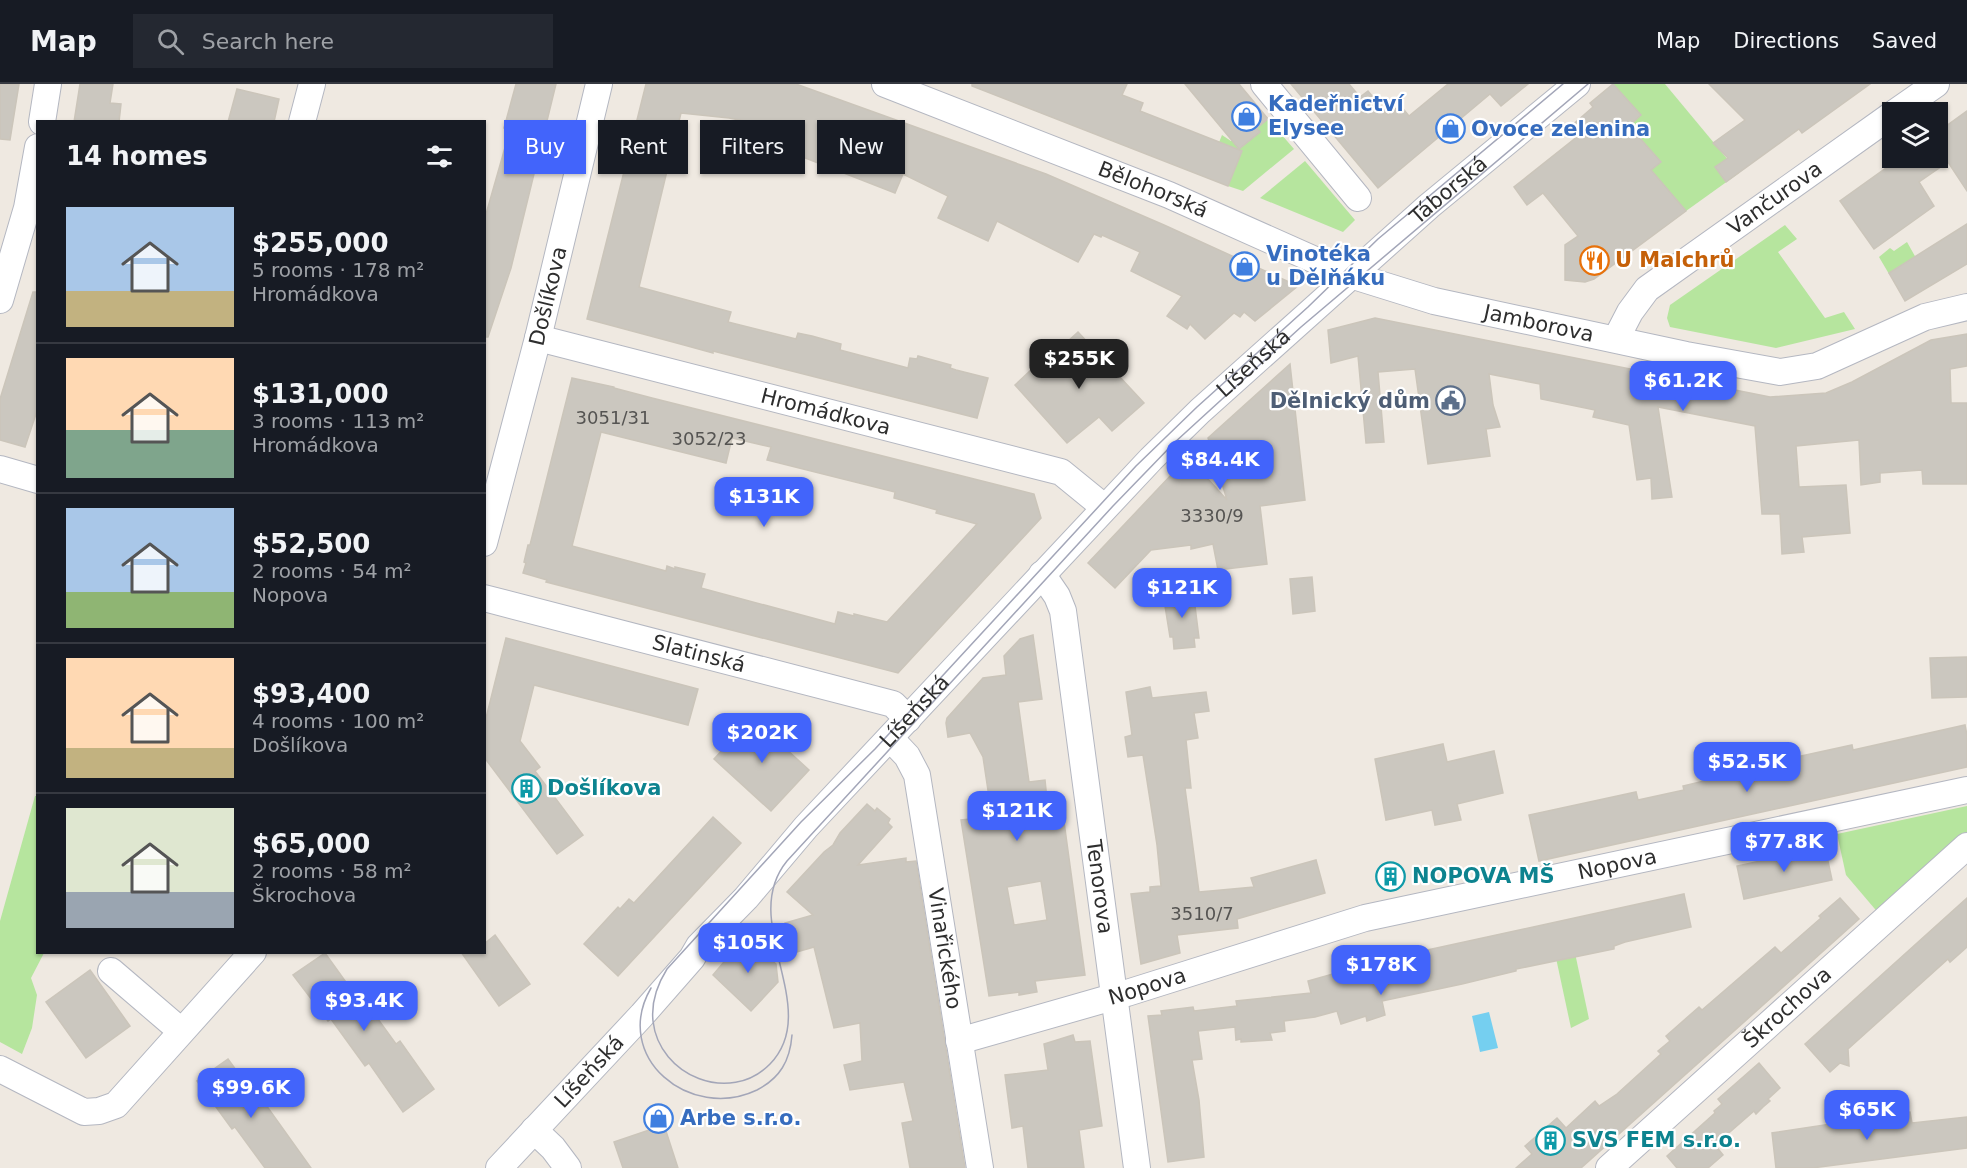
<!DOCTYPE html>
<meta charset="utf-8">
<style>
:root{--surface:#171b24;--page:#242831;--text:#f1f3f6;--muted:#9ea1a6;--line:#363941;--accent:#4264fb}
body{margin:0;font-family:"DejaVu Sans",sans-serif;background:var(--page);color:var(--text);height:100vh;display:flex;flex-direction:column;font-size:22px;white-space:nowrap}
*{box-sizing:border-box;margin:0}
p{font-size:20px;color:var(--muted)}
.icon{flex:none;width:33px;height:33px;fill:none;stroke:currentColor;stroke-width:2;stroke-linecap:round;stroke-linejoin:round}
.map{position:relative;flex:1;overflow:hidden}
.drawer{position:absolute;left:36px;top:36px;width:450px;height:834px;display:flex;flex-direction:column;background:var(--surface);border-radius:0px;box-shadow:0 2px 4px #0004}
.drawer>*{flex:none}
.hud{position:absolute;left:504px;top:36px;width:570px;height:54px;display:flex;gap:12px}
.fabs{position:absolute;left:1882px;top:18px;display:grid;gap:12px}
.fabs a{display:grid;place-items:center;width:66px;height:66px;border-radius:0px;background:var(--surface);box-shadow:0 2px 4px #0004;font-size:30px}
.price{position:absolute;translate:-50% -51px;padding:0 14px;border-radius:12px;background:var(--accent);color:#fff;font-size:20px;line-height:39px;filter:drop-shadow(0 2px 3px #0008)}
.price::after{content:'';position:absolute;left:50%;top:36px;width:18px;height:14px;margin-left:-9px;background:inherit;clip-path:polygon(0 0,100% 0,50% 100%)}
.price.active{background:#222;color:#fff}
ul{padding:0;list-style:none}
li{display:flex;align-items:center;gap:18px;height:150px;padding:0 30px}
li+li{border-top:2px solid var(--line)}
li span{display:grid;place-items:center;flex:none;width:168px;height:120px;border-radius:0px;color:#555}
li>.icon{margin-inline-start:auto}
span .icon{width:72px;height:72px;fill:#fffc;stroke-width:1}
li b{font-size:26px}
h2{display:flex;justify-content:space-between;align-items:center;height:72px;padding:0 30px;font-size:26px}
.chip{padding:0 21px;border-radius:0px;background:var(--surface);box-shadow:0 2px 4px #0004;font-size:21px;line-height:54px}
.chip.active{background:var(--accent);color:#fff}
header{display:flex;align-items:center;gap:36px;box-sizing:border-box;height:84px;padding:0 30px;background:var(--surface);border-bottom:2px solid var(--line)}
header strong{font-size:28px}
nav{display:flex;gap:33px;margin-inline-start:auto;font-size:21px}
.search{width:420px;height:54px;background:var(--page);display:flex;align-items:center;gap:15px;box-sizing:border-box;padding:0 21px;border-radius:0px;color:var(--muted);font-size:22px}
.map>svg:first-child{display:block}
</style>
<header>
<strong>Map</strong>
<div class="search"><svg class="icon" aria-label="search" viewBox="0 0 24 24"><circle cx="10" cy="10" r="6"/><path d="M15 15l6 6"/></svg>Search here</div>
<nav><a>Map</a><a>Directions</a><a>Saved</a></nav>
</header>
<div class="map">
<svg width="1967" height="1084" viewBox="0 0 1967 1084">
<rect width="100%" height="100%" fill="#efe9e1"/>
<g fill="#b6e59e">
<path d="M1614,0H1665L1739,89L1686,127L1590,19Z"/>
<path d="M1268,35L1294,65L1243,107L1228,102L1238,76L1218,61L1222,51L1231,57L1245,46L1257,44Z"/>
<path d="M1305,77L1355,136L1343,148L1260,114Z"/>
<path d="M1785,141L1797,155L1778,168L1825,234L1844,228L1855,245L1776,264L1670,243L1667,234L1670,221Z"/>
<path d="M1907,158L1916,174L1889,190L1879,173L1890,164L1894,167Z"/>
<path d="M35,712H38V868L44,869L31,894L37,911L32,944L22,970L0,958V837Z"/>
<path d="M1967,722V754L1880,831L1846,791L1837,750Z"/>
<path d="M1575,869L1589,935L1571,944L1556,874Z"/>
</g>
<path fill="#75cff0" d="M1489,928L1498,964L1480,968L1472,932Z"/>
<g fill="#cbc7bf" stroke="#cbc5ba" stroke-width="1.5" fill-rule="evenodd">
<path d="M0,0H19L10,56L0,55Z"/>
<path d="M80,0H113L110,19L121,20L119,38H74Z"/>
<path d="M516,0H556L511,184L488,253H484V137L510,46L504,44Z"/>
<path d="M646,0H796L1046,90L1164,141L1298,202L1255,237L1244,228L1240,233L1234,229L1205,255L1190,240L1187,245L1167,232L1182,212L1131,187L1140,168L1102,151L1101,153L1094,150L1078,178L997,137L988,157L938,134L948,112L903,90L895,109L790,68L791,65L756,57L760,40L729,34L681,29L639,203L731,228L728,238L796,255L798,249L812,252L841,260L840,266L908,284L910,274L917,275L918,272L951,281L950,284L956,286L988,294L977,334L713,267V269L684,261L587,235Z"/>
<path d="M972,0H1127L1122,11L1143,19L1140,27L1242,67L1228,102L972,2Z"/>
<path d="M1185,0H1239L1268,35L1257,44L1260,48L1239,65Z"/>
<path d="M1291,0H1349L1360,13L1368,7L1388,31L1400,21L1409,32L1448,0H1528L1501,22L1490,10L1378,104Z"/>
<path d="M1613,0L1641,31L1629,42L1661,78L1651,86L1686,127L1594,195L1585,198L1565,196V161L1578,152L1543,109L1527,121L1514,103L1578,52L1570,43L1593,23L1590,19Z"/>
<path d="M1709,0H1870L1802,49L1799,45L1726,98L1715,83L1728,74L1713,59L1745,36Z"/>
<path d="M237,5L279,15L274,38H228Z"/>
<path d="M1967,27V107L1948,78L1919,98L1934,122L1874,165L1840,117L1900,74H1938V48Z"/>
<path d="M1967,140V180L1905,217L1889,189Z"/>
<path d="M33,208H38V324L25,363L0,356V315Z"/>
<path d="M1375,234L1770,313L1826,309L1852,298L1931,256L1967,250V282L1950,285L1951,319H1967V400H1923L1922,386L1880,389V398L1861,401L1859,356L1796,362L1799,403L1846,401L1850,449L1802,453L1804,468L1782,470L1780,430H1762L1755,342L1658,323L1672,413L1652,415L1651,394L1637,396L1629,341L1593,333L1595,326L1541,315L1540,300L1489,290L1493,321L1500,343L1486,345L1490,372L1428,380L1415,285L1378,288L1384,358L1366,359L1358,272L1331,279L1328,246Z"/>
<path d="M1078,248L1144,319L1112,347L1099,333L1067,359L1015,301L1031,286L1034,288Z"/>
<path d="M1290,280L1305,416L1260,422L1267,480L1218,486L1213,460L1191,465V461L1151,466L1115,504L1088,479L1188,373L1227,416L1208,354Z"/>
<path d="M572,294L614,303V304L652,314L1034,410L1041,434L898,589L546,498L547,496L523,489L526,479L524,478L528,461H530ZM601,348L726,379L732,354L771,363L767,376L895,408L894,414L937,426L936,429L977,440L887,538L854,530V532L838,528L835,540L701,504L705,490L675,483V485L667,482L666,487L572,462Z"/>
<path d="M1312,493L1315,527L1293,530L1290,495Z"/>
<path d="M1193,506L1199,554H1194L1195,563L1174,565L1173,553H1170L1165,522H1169L1167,509Z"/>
<path d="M1033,551L1042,615L1018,618L1029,698L1045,696L1048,725L1062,723L1085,891L1035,897L1037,908L1019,911V908L989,912L961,736L992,733L983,673L970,649L948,653L946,639L947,634L983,594L1006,591L1004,572L1020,555ZM1041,797L1047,836L1014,841L1007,803Z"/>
<path d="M506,554L698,605L688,641L534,601L520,657L540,683L535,687L583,751L557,770L484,673V642Z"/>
<path d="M1967,573V613L1932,614L1930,574Z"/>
<path d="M1150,603L1152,614L1206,608L1209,627L1194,629L1198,654L1186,656L1191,704H1185L1199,808L1254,803L1251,794L1316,776L1325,809L1237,835L1238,844L1177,851L1180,869L1141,880L1131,810L1150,808V803L1161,802L1157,761L1143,671L1128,673L1125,653L1132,651L1126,608Z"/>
<path d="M752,634L809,686L771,727L714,675Z"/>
<path d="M1965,641L1967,651V683L1539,777L1529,731L1636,708L1638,716L1684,706L1683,702L1729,691L1728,688L1852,661L1853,666Z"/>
<path d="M1443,660L1447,678L1494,667L1503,709L1457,720L1461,736L1435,741L1432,726L1386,736L1375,675Z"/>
<path d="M867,720L875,727L877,724L890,735L888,739L892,743L858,781L906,774V778L916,777L965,1084H910L902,1039L913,1037L904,998L850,1006L844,981L862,977L860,939L834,944L814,863L793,869L785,839L813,831L787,808L824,768L833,761L840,749Z"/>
<path d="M713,733L741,759L618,892L584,860L618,823L620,825L629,815L634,819Z"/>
<path d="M1825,763L1832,796L1744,815L1737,782Z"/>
<path d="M1684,810L1691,843L1625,858L1614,862V865L1516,885V887L1462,900L1382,917L1385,931L1367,937L1366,932L1341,940L1337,927L1315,933L1284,937L1285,947L1270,949L1272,956L1241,958V955L1236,956L1235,943L1198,947L1202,975L1192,976L1199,1016L1204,1073L1168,1078L1148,932L1162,931L1161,927L1193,923L1194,927L1237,922L1236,917L1311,909L1308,897L1386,875Z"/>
<path d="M1840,814L1859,835L1581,1084H1516L1532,1070L1525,1062L1557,1034L1566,1044L1595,1017L1599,1022L1617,1010L1661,970L1658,967L1670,957L1666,952L1699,923L1702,926L1775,863L1781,869L1821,834L1819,832Z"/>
<path d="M1967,814V863L1950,878L1948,875L1848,965L1849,982L1840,979L1830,988L1805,960Z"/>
<path d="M495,851L530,900L499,922L461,868H484V860Z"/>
<path d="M745,853L776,880L778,898L751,927L713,891Z"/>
<path d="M325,869L358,915L362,913L396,960L400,957L434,1005L403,1028L369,979L365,982L331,935L328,937L293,891Z"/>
<path d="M90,886L130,942L86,974L46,918Z"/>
<path d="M1073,951L1075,958L1090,957L1102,1042L1079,1046L1084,1084H1028L1023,1042L1012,1044L1005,991L1048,986L1044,960Z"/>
<path d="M228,975L263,1023L266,1021L311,1084H265L235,1043L232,1045L197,997Z"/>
<path d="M1759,979L1780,1004L1768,1015L1770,1017L1763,1023L1756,1030L1754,1027L1715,1061L1723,1071L1708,1084H1677L1667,1072L1715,1029L1714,1027L1722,1020L1718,1015Z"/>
<path d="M1910,1028L1912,1039L1967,1033V1064L1812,1084H1776L1772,1049Z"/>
<path d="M664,1041L678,1084H623L614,1058Z"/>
</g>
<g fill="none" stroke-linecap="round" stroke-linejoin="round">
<defs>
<g id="minor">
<path id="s1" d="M885,0L1169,111L1344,189L1434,217L1686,271L1780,288L1817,282L1925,233L1967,223"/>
<path d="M1264,0L1358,114"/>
<path d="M1896,28L1936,0"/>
<path d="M42,38L48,0"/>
<path d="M302,38L312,0"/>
<path d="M0,216L27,124L38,63"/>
<path id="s2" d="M538,254L1061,388L1104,423"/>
<path id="s3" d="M1616,255L1630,228L1647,205L1893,30"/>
<path d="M0,385L38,396"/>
<path id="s4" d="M484,459L538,254L599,0"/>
<path id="s5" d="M1042,490L1057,512L1063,527L1137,1084"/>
<path id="s6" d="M484,514L893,620L908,635"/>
<path id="s7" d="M890,654L907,672L917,691L980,1084"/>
<path d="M111,887L181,947"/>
<path id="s8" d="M959,957L1127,909L1365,834L1967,706"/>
<path d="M0,985L84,1028L99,1027L116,1021L253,868"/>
<path d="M534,1046L553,1064L568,1084"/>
<path id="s9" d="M499,1084L642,931L692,874L699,862L746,814L806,743L1151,375L1200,327L1429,122L1577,0"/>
<path id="s10" d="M1609,1084L1967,762"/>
</g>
</defs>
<use href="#minor" stroke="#b4b7c1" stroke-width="28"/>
<use href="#minor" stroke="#fff" stroke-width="26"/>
<g stroke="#a3a6b8" stroke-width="1.5">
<path d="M1563,0L1378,155L1308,223L1197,323L1136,382L875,665L801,738L667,885C657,901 651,918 653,937C659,992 730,1021 770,980C824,924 737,838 787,777L1113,422L1174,359L1301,243L1588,0"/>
<path d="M651,904C611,973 690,1038 757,1006C780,994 790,977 792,951"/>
</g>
</g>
<defs>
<symbol id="shop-ring" viewBox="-11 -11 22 22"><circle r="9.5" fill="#fff" stroke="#3f7fe0" stroke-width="1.5"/><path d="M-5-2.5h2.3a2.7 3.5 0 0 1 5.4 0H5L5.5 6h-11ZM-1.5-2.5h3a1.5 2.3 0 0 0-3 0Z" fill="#3f7fe0"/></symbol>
<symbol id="restaurant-ring" viewBox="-11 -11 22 22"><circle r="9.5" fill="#fff" stroke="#e8710a" stroke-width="1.5"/><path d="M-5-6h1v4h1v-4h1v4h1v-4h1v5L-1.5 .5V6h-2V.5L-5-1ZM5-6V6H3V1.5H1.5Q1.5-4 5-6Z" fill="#e8710a"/></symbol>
<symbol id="civic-ring" viewBox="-11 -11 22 22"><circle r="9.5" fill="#fff" stroke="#5c6f8a" stroke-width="1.5"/><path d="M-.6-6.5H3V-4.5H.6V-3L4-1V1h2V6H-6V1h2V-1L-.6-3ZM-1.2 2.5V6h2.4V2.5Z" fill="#5c6f8a"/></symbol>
<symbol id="building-ring" viewBox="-11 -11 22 22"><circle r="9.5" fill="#fff" stroke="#0f9aa8" stroke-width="1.5"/><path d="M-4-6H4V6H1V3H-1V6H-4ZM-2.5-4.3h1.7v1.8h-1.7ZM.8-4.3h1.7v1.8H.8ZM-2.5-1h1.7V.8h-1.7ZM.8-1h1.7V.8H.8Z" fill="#0f9aa8"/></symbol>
</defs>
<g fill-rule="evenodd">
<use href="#shop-ring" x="1230" y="16" width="33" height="33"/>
<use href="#shop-ring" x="1434" y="28" width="33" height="33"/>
<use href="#restaurant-ring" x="1578" y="160" width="33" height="33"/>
<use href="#shop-ring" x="1228" y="166" width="33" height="33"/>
<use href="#civic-ring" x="1434" y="300" width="33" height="33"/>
<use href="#building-ring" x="510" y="688" width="33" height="33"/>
<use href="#building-ring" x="1374" y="776" width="33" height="33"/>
<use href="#shop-ring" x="642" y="1018" width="33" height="33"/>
<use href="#building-ring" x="1534" y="1040" width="33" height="33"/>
</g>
<g text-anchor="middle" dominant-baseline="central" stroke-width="4.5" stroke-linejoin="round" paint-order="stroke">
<g font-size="18" fill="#555452">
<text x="613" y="333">3051/31</text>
<text x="709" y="354">3052/23</text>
<text x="1212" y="431">3330/9</text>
<text x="1202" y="829">3510/7</text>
</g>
<g font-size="21" font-weight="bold" fill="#366cbe" stroke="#fff" text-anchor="start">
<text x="1268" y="20">Kadeřnictví<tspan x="1268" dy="24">Elysee</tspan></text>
<text x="1471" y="45">Ovoce zelenina</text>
<text x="1266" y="170">Vinotéka<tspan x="1266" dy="24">u Dělňáku</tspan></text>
<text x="680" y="1034">Arbe s.r.o.</text>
</g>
<g font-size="21" fill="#2e2e2e" stroke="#fff">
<text stroke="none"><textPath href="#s1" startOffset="288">Bělohorská</textPath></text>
<text stroke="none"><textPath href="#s9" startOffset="1365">Táborská</textPath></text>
<text stroke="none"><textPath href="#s3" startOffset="216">Vančurova</textPath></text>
<text stroke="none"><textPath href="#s4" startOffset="255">Došlíkova</textPath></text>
<text stroke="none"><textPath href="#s1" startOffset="698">Jamborova</textPath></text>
<text stroke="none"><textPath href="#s9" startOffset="1104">Líšeňská</textPath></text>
<text stroke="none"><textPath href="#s2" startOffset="297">Hromádkova</textPath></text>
<text stroke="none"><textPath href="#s6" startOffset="222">Slatinská</textPath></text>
<text stroke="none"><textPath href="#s9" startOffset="618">Líšeňská</textPath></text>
<text stroke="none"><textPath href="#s8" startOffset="682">Nopova</textPath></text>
<text stroke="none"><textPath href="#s5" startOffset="321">Tenorova</textPath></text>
<text stroke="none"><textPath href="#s7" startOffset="222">Vinařického</textPath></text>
<text stroke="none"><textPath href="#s8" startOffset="196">Nopova</textPath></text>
<text stroke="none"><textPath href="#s10" startOffset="240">Škrochova</textPath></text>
<text stroke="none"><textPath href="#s9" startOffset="132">Líšeňská</textPath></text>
</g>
<g font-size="21" font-weight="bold" fill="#c56008" stroke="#fff" text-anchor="start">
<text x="1615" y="176">U Malchrů</text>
</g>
<g font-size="21" font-weight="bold" fill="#4e5e75" stroke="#fff" text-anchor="end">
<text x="1430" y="317">Dělnický dům</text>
</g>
<g font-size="21" font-weight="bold" fill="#0d838f" stroke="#fff" text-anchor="start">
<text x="547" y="704">Došlíkova</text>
<text x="1412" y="792">NOPOVA MŠ</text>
<text x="1572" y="1056">SVS FEM s.r.o.</text>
</g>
</g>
</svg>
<div class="fabs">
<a><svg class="icon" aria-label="layers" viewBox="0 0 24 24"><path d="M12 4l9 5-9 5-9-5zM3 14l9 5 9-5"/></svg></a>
</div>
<b class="price active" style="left:1079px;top:306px">$255K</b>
<b class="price" style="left:1683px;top:328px">$61.2K</b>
<b class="price" style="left:1220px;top:407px">$84.4K</b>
<b class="price" style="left:764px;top:444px">$131K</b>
<b class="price" style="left:1182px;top:535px">$121K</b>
<b class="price" style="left:762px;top:680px">$202K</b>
<b class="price" style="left:1747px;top:709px">$52.5K</b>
<b class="price" style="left:1017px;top:758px">$121K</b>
<b class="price" style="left:1784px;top:789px">$77.8K</b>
<b class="price" style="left:748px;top:890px">$105K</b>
<b class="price" style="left:1381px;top:912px">$178K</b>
<b class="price" style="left:364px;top:948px">$93.4K</b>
<b class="price" style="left:251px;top:1035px">$99.6K</b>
<b class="price" style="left:1867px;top:1057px">$65K</b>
<div class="hud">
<a class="chip active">Buy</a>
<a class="chip">Rent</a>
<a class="chip">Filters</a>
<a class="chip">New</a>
</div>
<section class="drawer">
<h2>14 homes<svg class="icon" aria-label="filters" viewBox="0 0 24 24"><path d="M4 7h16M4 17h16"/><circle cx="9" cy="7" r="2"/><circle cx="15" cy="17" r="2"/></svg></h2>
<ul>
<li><span style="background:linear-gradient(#a9c7e8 70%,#c2b280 0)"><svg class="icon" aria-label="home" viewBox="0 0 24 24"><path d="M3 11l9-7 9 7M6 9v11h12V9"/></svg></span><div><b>$255,000</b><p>5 rooms · 178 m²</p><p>Hromádkova</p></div></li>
<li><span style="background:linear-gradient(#ffd9b3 60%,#7fa58c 0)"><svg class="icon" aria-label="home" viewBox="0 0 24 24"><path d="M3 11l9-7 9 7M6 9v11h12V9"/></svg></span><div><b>$131,000</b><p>3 rooms · 113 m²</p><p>Hromádkova</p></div></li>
<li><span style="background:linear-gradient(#a9c7e8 70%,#8fb573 0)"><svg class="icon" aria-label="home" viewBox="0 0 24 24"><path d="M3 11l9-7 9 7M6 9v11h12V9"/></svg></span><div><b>$52,500</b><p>2 rooms · 54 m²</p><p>Nopova</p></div></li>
<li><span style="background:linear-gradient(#ffd9b3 75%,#c2b280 0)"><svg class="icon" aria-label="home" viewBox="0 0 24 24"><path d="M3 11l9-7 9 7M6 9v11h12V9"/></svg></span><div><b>$93,400</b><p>4 rooms · 100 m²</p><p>Došlíkova</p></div></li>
<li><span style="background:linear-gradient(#dfe7d0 70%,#9aa5b1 0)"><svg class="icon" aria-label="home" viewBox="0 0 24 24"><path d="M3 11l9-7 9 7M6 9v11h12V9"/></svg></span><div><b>$65,000</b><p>2 rooms · 58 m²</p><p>Škrochova</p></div></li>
</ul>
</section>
</div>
